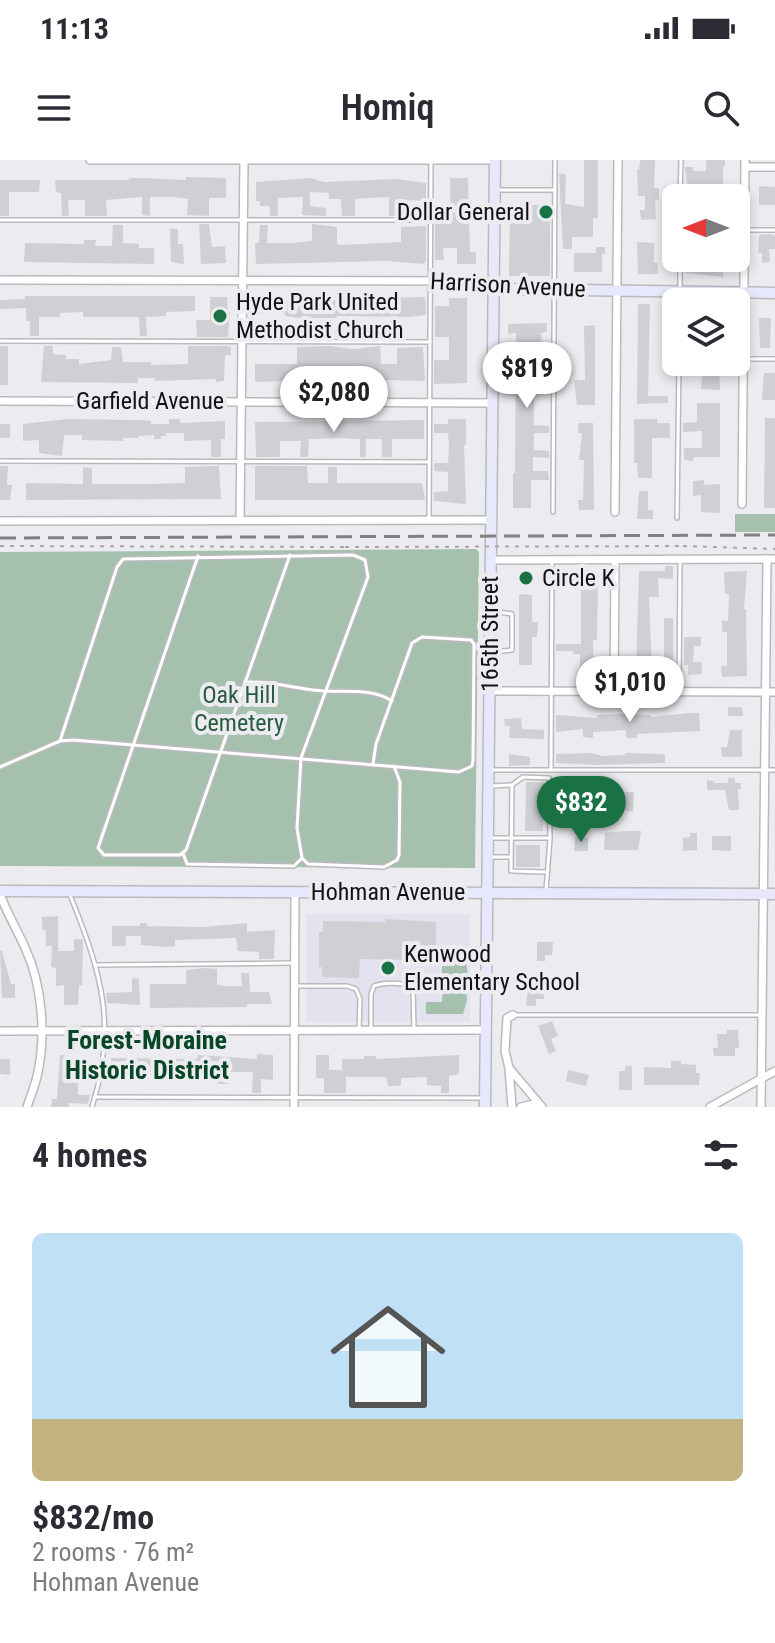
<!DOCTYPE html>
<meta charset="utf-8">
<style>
:root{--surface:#fff;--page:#f2f2f3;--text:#2b2b33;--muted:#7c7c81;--line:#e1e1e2;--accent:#197144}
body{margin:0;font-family:"Roboto Condensed",sans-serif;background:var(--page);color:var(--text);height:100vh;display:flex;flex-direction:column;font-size:30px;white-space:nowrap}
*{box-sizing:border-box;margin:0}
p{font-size:26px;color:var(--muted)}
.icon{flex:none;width:44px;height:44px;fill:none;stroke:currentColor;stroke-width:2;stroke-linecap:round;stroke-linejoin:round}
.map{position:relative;height:947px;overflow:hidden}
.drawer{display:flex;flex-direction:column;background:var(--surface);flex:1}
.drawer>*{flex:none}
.needle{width:52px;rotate:270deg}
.fabs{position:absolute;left:662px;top:24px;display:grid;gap:16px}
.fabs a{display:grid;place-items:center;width:88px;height:88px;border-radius:12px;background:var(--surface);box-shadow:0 4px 12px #0003;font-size:40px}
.price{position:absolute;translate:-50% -68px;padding:0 18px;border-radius:28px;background:#fff;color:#222;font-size:26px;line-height:52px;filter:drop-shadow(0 2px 4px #0008)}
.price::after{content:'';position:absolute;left:50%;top:48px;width:24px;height:18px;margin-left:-12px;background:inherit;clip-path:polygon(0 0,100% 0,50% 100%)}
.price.on{background:var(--accent);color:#fff}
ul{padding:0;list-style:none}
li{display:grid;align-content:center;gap:16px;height:424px;padding:0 32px}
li+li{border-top:2px solid var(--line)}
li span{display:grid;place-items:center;height:248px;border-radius:12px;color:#555}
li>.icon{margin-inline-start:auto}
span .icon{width:144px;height:144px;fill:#fffc;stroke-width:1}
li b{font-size:34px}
h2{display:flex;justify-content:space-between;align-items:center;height:96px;padding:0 32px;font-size:34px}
.status{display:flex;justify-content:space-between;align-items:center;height:56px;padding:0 40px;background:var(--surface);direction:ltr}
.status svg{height:22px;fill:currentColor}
header{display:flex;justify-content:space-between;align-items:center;height:104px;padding:0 32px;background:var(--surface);font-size:36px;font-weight:600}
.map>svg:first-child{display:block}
</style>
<div class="status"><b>11:13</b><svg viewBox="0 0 49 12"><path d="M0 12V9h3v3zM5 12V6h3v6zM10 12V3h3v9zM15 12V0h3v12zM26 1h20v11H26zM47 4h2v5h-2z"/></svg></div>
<header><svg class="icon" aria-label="menu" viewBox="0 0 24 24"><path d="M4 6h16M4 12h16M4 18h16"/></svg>Homiq<svg class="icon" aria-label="search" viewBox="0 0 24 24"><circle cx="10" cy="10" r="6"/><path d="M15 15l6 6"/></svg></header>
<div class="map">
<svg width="775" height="947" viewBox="0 0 775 947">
<rect width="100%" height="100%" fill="#ececf0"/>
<rect fill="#e3e3ef" x="306" y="754" width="164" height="108"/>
<g fill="#a5c1ae">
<rect x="735" y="354" width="40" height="18"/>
<path d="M476,389L479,392L475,708L0,706V392Z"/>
<path d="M442,800H466L469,824L466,827L467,840L463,854H426V842H442L443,826L456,825V815L442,814Z"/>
</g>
<g fill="#cfd0d4">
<path d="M584,0H598V58H593V77H572V89H563L559,14H566L565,44L584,47Z"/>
<path d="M640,0H655L654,28H659V40H655L656,59L641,60L640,50H645V36H638L637,9H639Z"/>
<path d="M706,0H725V6H723V38H699V34H688L685,7H693V11H706Z"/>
<path d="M186,17L226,18V38H209V56L187,55L188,39L173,37H150V56L142,55V37L106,40L107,56H85V40H68L69,56H62L61,33L56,32L55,20H129V18H144L186,20Z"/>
<path d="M310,18L324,22L396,19L426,23V41L404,40L403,56H389V37L355,39V56H342L341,39H329V33L310,32V46L326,48V56L302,55L303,37L278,38V56H270V46H260V41H256V22Z"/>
<path d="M450,18H468L470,92H476V104H457V88H443L444,100H435V62H451Z"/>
<path d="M0,20H40L39,32H9V56H0Z"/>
<path d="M759,26L775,27V45H759Z"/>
<path d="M668,44H676V71L668,72Z"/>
<path d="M510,45H550V116H509Z"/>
<path d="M199,64H209L212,87L225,86L226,103L201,104Z"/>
<path d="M312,64L337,67V84L340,85L401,82V67L426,66V100L424,104L387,101L256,104L255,83H259L260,65H268L267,83H291L312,81Z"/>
<path d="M113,65H123V83L139,84V88H154V104L24,102L25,83L84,84V80H96L95,86H112Z"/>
<path d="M170,69H178V84H183L184,104L171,102Z"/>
<path d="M770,74L775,76V89H769L770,102L762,103V93H758L759,75Z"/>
<path d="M637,82L654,83V103H658V114H638Z"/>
<path d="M596,87H605V94H602V112H574V93H596Z"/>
<path d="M691,98H724L723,117L686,113V104H691Z"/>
<path d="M25,136H195V151L166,152V156L146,157L147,176H140L139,157H83V152L60,153V157H39V176H30V161H26V148L0,149V140L25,139Z"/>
<path d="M210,137H227L228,152H230L228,177H197L196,160H210Z"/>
<path d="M425,137L426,155L410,157L337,156V158H300L285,156V153H256V138H280V141Z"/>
<path d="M449,138H467V223L434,224V200H449V177H435V146H449Z"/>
<path d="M638,144H650L648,236H668V243L637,244Z"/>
<path d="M759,158H771L770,188H760Z"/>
<path d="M547,163V172L541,173L542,190L547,189L549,206H534V265L549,266V273H534V290L549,291V298L533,297V311H548L549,320H531V348H513V313H515L516,173L508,174V164Z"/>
<path d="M595,165V245H577L574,220H585L584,166Z"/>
<path d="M373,168L393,169V177H373Z"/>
<rect x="0" y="186" width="8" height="39"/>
<path d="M44,186H53V194L66,195V199H79V204L111,200L112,187H121L123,202H151V205L188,204V186H228L231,187V195H225L224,221L216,222V219L155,221V218H138V223L41,222Z"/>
<path d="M329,186L354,189L380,186L381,204H397V188L423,187L425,221L340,219L255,222V204H297V187Z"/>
<path d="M703,202H719L720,230L701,229Z"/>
<path d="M764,213H775V240H762Z"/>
<path d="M697,243H720V297H694L693,301L684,300V288H702V271L683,272V263L697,262Z"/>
<path d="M765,258H775V348H764Z"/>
<path d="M67,259L138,260L151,261V264H169V259H180V263L225,261V279H221V297H211V280L184,281V273H166V276H161V279H154V275L138,276V278H123V281L82,280V275H64L62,296L39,293V280L23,281V264Z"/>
<path d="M448,259H466V285H464L466,344L434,341V332L448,331V312L434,311V303H448L449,285L448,273H434V264H448Z"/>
<path d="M634,259H657V263H670V278H652V318H638L637,303H634Z"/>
<path d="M424,260V279H392V297H382V279H366V297H360V279L341,278L309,279L308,297H300L301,281H280V297H256L255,262Z"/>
<path d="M578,263H593L594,350H579L578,340H583L584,300H579L582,273H578Z"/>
<rect x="0" y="264" width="10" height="14"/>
<path d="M0,306H8L7,325H12L10,340H0Z"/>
<path d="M211,306H219L221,339L26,340V323L83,324V307L92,308V324H149L185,323V307Z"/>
<path d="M255,306H307L308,323H328V307H337V323H422L425,340H255Z"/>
<path d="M704,320V325L720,324V353L701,352V335L693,336V321Z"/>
<path d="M639,331H648V350H653V359H637Z"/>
<path d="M665,406H673V419L658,418L659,437H649L652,510H636L639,411H665Z"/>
<path d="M747,411L744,449H746L747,516L722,517L721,506H727V472H722V461H728L729,434H725L724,412Z"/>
<path d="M585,413L597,414L598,423L597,480H593L594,515H580V494H573V491H556V484H581V426H584Z"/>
<rect x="517" y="415" width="18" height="7"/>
<path d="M519,434L532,435V462H538L537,477H532V505H519Z"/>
<path d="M664,458H673L674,516H664Z"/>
<path d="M684,477H701V486H694L693,502H702V514L688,515V505H684Z"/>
<path d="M728,547H742L743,556H728Z"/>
<path d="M689,553H699L700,571L637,574V578H626V570L593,572V578L583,577V569L556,572V555L597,558V555L624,554L651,555V557Z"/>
<path d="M521,558L522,569L544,570V579L509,578L510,566H505L504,559Z"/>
<path d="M730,570H742V597H722L721,587H727Z"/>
<path d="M590,593L603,596L625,595V593L665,594V603L596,605L556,603V594Z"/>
<path d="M509,594L530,597V605L509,606Z"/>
<path d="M728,618H735V623H741V629H738L739,650H729L725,630H707V620L714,621V623H728Z"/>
<path d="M526,622H544L543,671H525Z"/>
<path d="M624,632H634L633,651H624Z"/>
<path d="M626,671H641L638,690H604L605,673Z"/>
<path d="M690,673H697V690L683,691V678L690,677Z"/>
<path d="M712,676H731V691L712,690Z"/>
<path d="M575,677L588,678V691H574Z"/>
<rect x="516" y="685" width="24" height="22"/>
<path d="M58,756V791H74V779H82L83,782L82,825H79L78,845H64V825L56,826V808L51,807L52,786H46V770H42V757Z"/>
<path d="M385,759L436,762V789H410V800L360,799L359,818L322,817V807H319V772H323V761L385,762Z"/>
<path d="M140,763H147V766L204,767L247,763V772L275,770L274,799H259V792L238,791L236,778L175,780V786L167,787L141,785V776H126V786H112V766H140Z"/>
<path d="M537,782H553L552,795H545V801H537Z"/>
<path d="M0,791H2L11,824H15V838H2Z"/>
<path d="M205,808L217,809V825L226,826H242L241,813H249L250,832H269L272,844H247V847L150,848V824H186V810Z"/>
<path d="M132,818L139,819L140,845L107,843L106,833L132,832Z"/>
<path d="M543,827L544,839H536V846H526L528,828Z"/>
<path d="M552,861L558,876L551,879L556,891L549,894L538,866Z"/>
<path d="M727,870H738L739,888H735V896H714L713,888H718L717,874H727Z"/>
<path d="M257,894L273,895V920L261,919V933H252L253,912H228V924H217L218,910L193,909V914L146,912V916H131V912H107V904H111V898L197,899L198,895L257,899Z"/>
<path d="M60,895L84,898V903L89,904V913L78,912V935H90L88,944L69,943V947H51L52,939H57Z"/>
<path d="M316,895H329V910H342V899H364V896H376V899L459,895V912L457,915L449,916V933H441V926L427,925V917L401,918V926H388L386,917H346V933H324V918H316Z"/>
<path d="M0,899H10V915L0,914Z"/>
<path d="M671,901H681V904L696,905V913H700L699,925H644V907L671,908Z"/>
<path d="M625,906H632V930H619V911H625Z"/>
<path d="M568,910L589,915L586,926L566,921Z"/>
</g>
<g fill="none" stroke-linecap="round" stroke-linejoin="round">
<defs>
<g id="lane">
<path d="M498,30H555"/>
<path d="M680,38L681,0"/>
<path d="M0,60H431"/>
<path d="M747,70H775"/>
<path d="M680,142V98"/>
<path d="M0,181L430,182"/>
<path d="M743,199H775"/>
<path d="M0,301L429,302"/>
<path d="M553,352L555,0"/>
<path d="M677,358L679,202"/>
<path d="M429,360L431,0"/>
<path d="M198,396L98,688L104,695H180L186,690L290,395"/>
<path d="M492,451L512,454V490L494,492"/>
<path d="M245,522C268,521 290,527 313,530C339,534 370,526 392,541"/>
<path d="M679,531L680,402"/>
<path d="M60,581L117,407L123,399L353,395L365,400L368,417L301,598L297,668L302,698L308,704L384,707L397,700L399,695L400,622L394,606"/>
<path d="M0,607L60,581L73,580L459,612L472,606L473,600L474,484L471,480L422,477L412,483L376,584L373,604"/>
<path d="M492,610H775"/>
<path d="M551,610L552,402"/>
<path d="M512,625L523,617L549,618L550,679L546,730"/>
<path d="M493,626L512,625L511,711L545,712"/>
<path d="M492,678H548"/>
<path d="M183,693L187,704L294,706L301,699"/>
<path d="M491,697H510"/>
<path d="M70,735C101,812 118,865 92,947"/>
<path d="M96,805L295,803"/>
<path d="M296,826H347L356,829L360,839L359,871"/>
<path d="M513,855H762"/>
<path d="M371,871V834L374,826C384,822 404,822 413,828L414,870"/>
<path d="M95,937L483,938"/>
</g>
<g id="street">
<path d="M90,0H495"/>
<path d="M745,7H775"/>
<path d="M0,120L481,121L494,125"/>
<path d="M0,241L493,243"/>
<path d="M742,344L745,0"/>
<path d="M615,352L618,0"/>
<path d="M240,360L244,0"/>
<path d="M0,361L491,360"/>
<path d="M491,400L775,399"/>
<path d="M489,531L775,532"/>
<path d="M614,531L615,400"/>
<path d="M0,734C7,754 18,771 26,790C42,825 46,874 38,912C36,923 31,935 27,947"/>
<path d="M0,871L485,870"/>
<path d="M509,908L505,891L507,858L513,855"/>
<path d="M294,947L295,732"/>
<path d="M512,947L509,908L542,947"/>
<path d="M521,947L538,943"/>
<path d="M710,947L775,911"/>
<path d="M761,947L767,399"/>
</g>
<g id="secondary">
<path d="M494,125L510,129L775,133"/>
<path d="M0,731L775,734"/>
<path d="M485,947L495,0"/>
</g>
</defs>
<use href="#lane" stroke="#bababe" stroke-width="6"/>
<use href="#street" stroke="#bababe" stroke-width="10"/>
<use href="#secondary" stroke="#bababe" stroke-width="13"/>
<g stroke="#a7a7aa" stroke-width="2" stroke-dasharray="4 6" stroke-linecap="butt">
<path d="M0,386L345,387"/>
<path d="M683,386L775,389"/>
</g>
<use href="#lane" stroke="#fff" stroke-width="3"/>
<use href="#street" stroke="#fff" stroke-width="7"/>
<use href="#secondary" stroke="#e8e8fc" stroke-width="10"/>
<path stroke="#808083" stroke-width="3" stroke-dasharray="16 8" stroke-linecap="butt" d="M0,378L775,375"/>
<path stroke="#a7a7aa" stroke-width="2" stroke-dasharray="4 6" stroke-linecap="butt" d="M345,387L683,386"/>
</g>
<g fill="#197144" stroke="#ececf0" stroke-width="3">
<circle cx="546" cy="52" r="8"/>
<circle cx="220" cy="156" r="8"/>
<circle cx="526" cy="418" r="8"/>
<circle cx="388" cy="808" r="8"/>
</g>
<g text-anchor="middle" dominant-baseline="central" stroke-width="8" stroke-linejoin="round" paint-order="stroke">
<g font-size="24" fill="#121214" stroke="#ececf0" text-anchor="start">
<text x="530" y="52" text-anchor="end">Dollar General</text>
<text x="236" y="142">Hyde Park United<tspan x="236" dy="28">Methodist Church</tspan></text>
<text x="542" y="418">Circle K</text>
<text x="404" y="794">Kenwood<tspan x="404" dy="28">Elementary School</tspan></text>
</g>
<g font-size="24" fill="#121214" stroke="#ececf0">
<text transform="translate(508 125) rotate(3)">Harrison Avenue</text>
<text x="150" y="241">Garfield Avenue</text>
<text transform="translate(490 474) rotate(-90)">165th Street</text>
<text x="388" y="732">Hohman Avenue</text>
</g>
<g font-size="24" fill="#275d3e" stroke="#ececf0">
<text x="239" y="535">Oak Hill<tspan x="239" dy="28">Cemetery</tspan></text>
</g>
<g font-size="26" font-weight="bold" fill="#084627" stroke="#ececf0">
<text x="147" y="880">Forest-Moraine<tspan x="147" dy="30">Historic District</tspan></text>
</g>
</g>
</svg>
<div class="fabs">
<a><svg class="needle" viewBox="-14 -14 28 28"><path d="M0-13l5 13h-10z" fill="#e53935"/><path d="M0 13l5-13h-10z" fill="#7c7c81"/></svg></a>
<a><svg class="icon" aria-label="layers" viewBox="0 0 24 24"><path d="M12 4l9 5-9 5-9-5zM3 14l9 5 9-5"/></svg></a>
</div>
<b class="price" style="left:527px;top:250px">$819</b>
<b class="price" style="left:334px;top:274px">$2,080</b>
<b class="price" style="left:630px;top:564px">$1,010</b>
<b class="price on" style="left:581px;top:684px">$832</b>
</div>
<section class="drawer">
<h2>4 homes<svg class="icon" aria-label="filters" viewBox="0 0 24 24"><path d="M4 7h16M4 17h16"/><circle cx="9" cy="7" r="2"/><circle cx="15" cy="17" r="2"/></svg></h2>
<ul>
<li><span style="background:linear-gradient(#bfe0f5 75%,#c2b280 0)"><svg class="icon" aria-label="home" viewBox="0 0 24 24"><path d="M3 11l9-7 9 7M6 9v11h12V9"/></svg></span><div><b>$832/mo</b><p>2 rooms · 76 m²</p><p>Hohman Avenue</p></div></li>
</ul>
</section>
